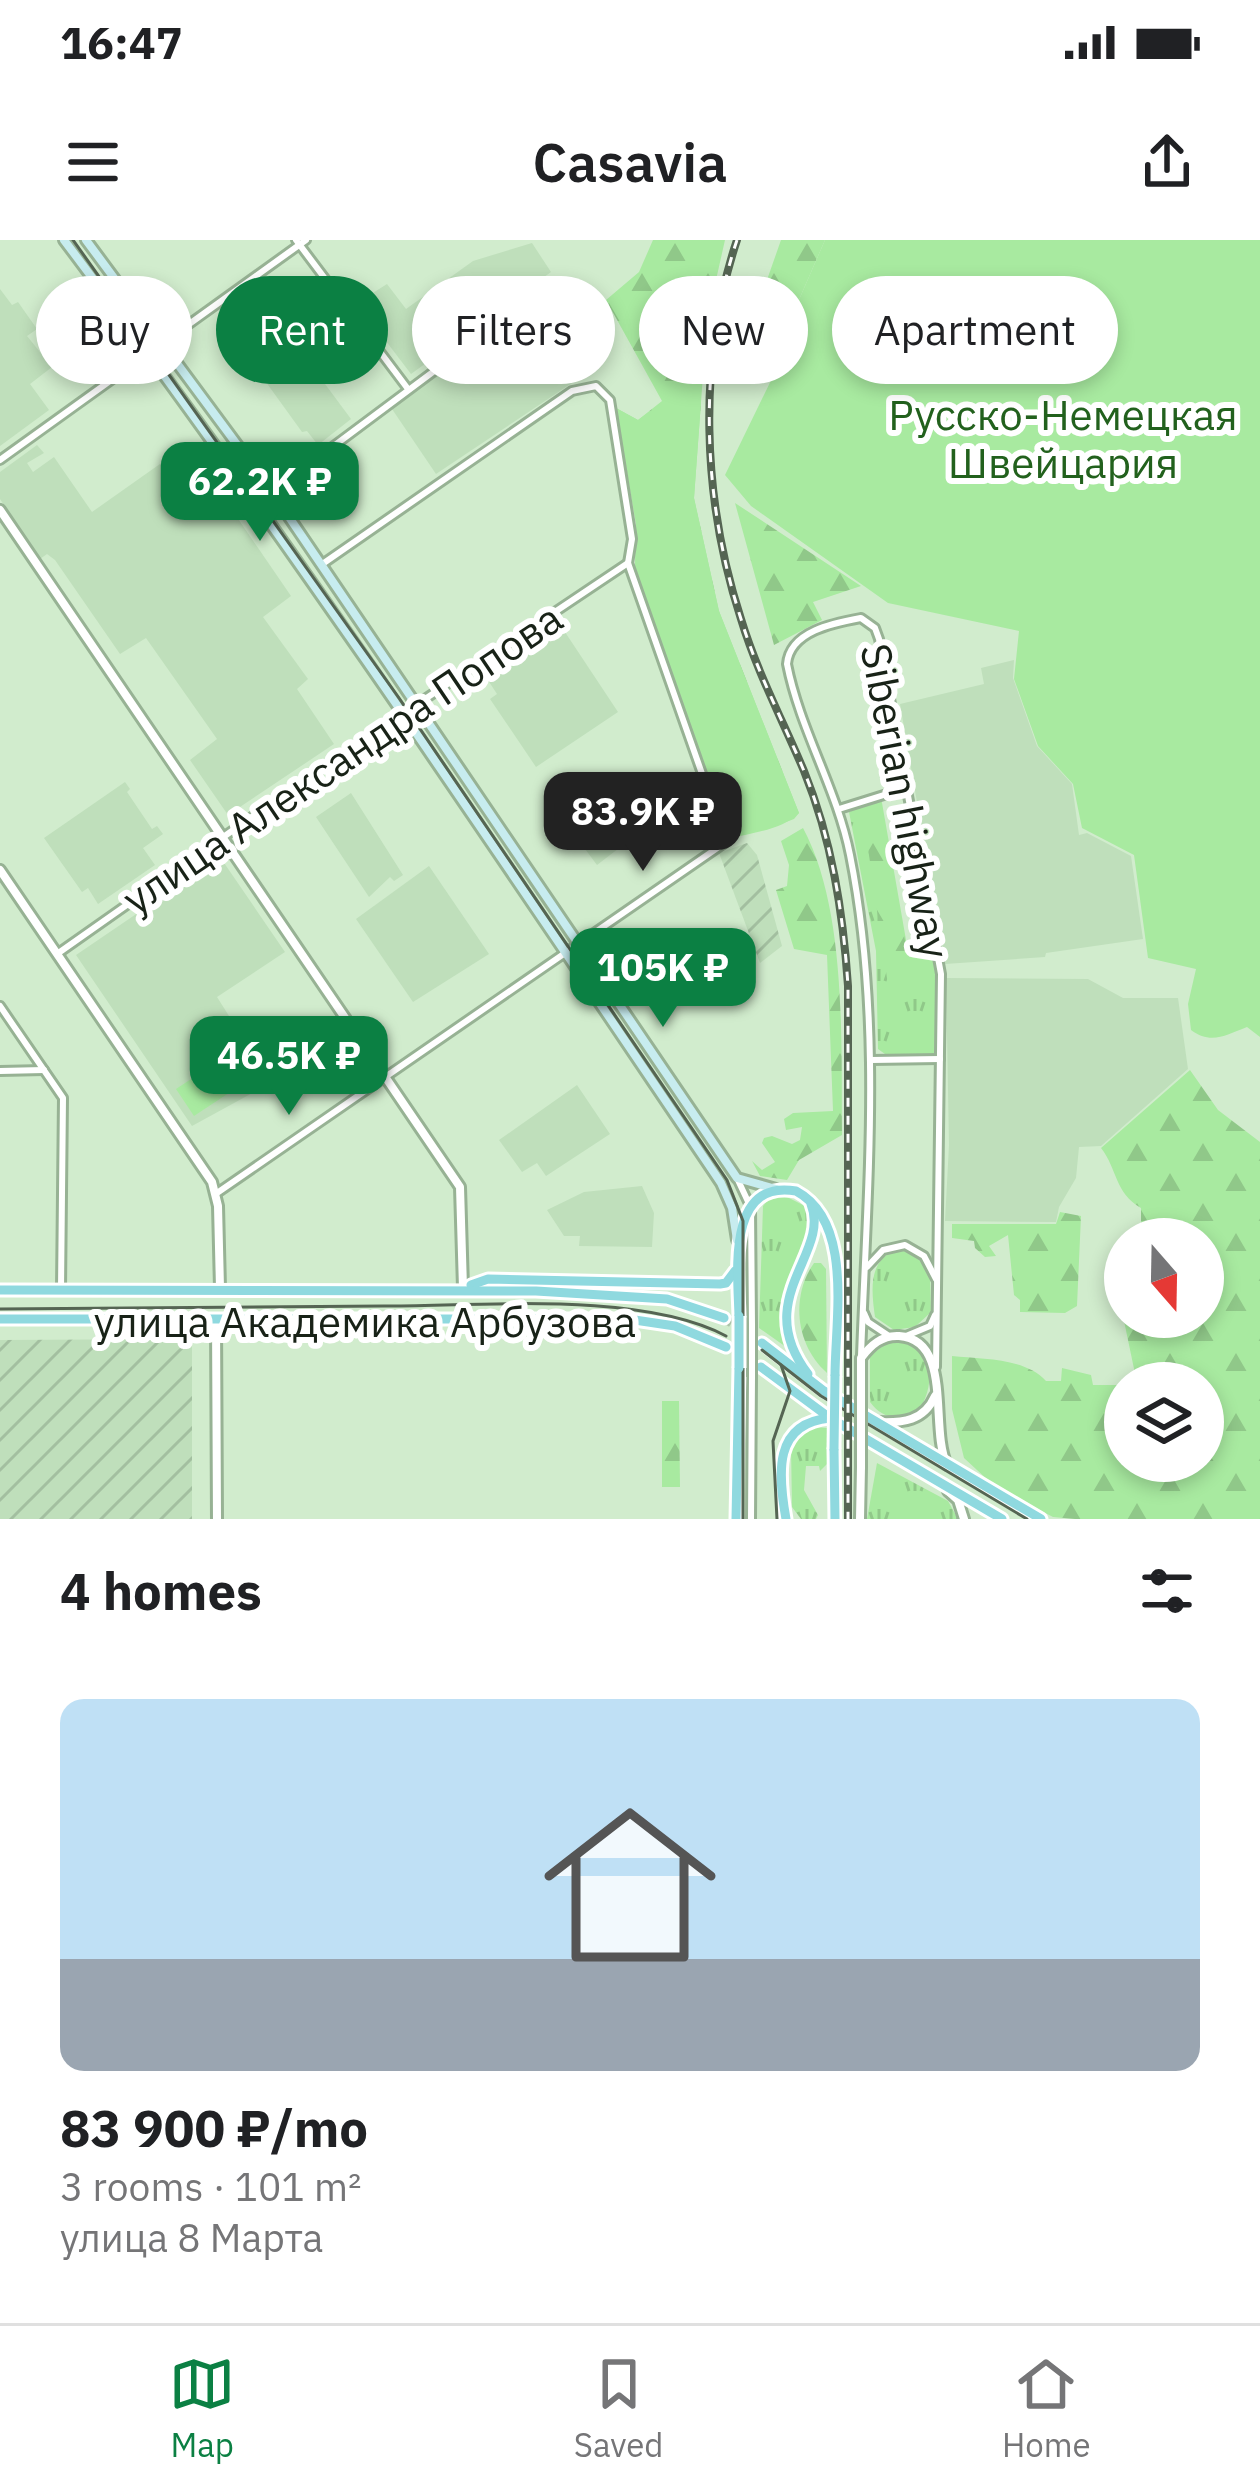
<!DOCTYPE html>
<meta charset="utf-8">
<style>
:root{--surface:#fff;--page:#f2f2f2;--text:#202124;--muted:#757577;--line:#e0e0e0;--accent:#0b8043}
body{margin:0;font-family:"IBM Plex Sans",sans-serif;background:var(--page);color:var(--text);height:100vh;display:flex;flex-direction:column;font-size:45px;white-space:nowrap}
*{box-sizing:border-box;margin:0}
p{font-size:39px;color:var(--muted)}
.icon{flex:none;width:66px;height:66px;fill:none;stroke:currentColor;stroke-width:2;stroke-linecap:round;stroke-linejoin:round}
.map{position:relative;height:1279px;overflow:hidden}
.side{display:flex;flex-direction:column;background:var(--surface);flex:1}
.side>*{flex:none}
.guide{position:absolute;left:36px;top:36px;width:1188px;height:108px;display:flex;gap:24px}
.needle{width:78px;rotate:160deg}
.tools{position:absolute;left:1104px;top:978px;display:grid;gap:24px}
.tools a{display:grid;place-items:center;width:120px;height:120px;border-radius:50%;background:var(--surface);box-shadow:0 6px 18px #0003;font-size:60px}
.price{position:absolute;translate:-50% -102px;padding:0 27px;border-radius:24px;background:var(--accent);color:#fff;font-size:39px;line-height:78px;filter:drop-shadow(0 3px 6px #0008)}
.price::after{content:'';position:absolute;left:50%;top:72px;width:36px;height:27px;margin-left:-18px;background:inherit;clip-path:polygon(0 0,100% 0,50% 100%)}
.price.selected{background:#222;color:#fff}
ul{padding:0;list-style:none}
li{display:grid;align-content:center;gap:24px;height:636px;padding:0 60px}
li+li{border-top:3px solid var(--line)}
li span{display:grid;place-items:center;height:372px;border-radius:24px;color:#555}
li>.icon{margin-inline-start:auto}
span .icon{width:216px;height:216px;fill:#fffc;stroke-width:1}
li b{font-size:51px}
h2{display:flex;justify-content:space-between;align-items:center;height:144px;padding:0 60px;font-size:51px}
.tag{padding:0 42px;border-radius:54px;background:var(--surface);box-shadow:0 6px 18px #0003;font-size:42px;line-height:108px}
.tag.selected{background:var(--accent);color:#fff}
.status{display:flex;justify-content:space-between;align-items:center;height:84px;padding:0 60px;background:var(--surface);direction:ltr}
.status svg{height:33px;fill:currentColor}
header{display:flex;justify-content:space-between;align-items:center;height:156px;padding:0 60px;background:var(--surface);font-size:54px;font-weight:600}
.tabs{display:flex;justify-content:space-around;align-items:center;height:168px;border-top:3px solid var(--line);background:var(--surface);font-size:33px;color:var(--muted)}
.tabs a{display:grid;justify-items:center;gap:6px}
.tabs .selected{color:var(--accent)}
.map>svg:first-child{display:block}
</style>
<div class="status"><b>16:47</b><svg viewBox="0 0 49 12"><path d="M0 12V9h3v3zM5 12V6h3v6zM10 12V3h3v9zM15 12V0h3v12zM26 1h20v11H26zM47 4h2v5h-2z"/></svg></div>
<header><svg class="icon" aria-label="menu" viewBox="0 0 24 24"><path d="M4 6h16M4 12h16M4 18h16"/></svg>Casavia<svg class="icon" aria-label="share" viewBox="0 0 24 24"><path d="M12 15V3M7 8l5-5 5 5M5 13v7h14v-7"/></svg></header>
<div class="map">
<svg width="1260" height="1279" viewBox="0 0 1260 1279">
<defs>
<pattern id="industrial-furrows" width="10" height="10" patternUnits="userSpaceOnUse" patternTransform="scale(3)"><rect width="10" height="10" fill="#bfdfbb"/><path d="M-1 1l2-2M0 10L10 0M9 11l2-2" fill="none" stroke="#a3bfa0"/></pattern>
<pattern id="grass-tufts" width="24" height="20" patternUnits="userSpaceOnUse" patternTransform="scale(3)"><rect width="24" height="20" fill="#a8eaa0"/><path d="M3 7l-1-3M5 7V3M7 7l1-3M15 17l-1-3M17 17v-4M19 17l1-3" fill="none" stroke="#90c889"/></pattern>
<pattern id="forest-firs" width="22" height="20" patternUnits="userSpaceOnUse" patternTransform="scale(3)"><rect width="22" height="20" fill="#a8eaa0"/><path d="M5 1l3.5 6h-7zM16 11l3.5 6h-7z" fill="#90c889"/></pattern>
</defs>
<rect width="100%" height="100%" fill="#d1eccd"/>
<g fill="#bfdfbb">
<path d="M532,3L551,32L411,134L357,63L387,44L406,69L473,21Z"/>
<path d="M0,49L12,65L18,62L37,89L27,96L52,127L30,144L49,170L0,206Z"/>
<path d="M524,70L575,141L436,234L392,169Z"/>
<path d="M282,86L351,179L318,205L307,191L302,192L245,113Z"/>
<path d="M37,205L44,213L27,223L33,232L54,217L92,272L167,219L171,224L197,219L291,356L263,377L308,439L297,449L334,504L228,575L190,520L217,499L146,398L120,414L55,320L47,314L40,319L0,259V232Z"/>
<path d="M557,380L618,472L536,527L490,459L497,454L482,431Z"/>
<path d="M1014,420L1013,438L1037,506L1072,544L1079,595L1087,593L1131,616L1143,699L1046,713L1045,717L945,724L900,464L984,444L981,428Z"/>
<path d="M603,538L640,592L597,625L556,570L567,561L573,570L596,555L590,545Z"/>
<path d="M125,542L130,549L127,552L152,589L157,586L163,594L143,608L155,625L98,664L88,648L82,652L44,598Z"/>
<path d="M351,553L403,635L394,641L390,637L369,657L316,577Z"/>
<path d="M220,617L285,712L217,757L262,828L267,845L192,886L76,715Z"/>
<path d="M429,626L489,714L413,762L356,679Z"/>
<path d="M946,738L1088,739L1123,758H1178L1188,829L1101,906L1079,907L1076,938L1059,967L1056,982L945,981L949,905Z"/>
<path d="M577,845L610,894L546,936L537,923L522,932L499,900Z"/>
<path d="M642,946L654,973L652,1007L579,1006L580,996H564L547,970L584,952Z"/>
</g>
<g fill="url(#industrial-furrows)">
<path d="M747,603L757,615L782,706L760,723L719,613Z"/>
<path d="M192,1099V1279H0V1100Z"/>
</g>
<g fill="url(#grass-tufts)">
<path d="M881,557L909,717L933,716L936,740L935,814H885L878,809L876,711L849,572Z"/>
<path d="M785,956L807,967L812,985L781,1060L786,1107L759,1088L763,966L768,960Z"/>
<path d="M899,1009L920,1015L930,1030L931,1072L915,1087L894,1090L875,1077C871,1049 868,1018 899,1009Z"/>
<path d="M901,1100C934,1107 935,1142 921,1167C902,1181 884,1181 870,1162V1116L888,1102Z"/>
<path d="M814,1187L827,1188L828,1223L820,1231L819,1226H806L804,1250L818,1275L816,1279H801L792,1267L791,1207L794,1198Z"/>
<path d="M877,1223L948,1261L958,1279H867Z"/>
</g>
<g fill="url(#forest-firs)">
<path d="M653,0H725L707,80L694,258L719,371L799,573L794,579L773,587L635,332L636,283L616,168L638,180L662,161L606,60L639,32Z"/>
<path d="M781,0H825L798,62L778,126L770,112L758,105L768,37Z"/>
<path d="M735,263L861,346L813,362L822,380L774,405Z"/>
<path d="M880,574L913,741L888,745L864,581Z"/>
<path d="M803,588C847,670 841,803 842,895L799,920L787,940L760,936L752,921L762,930L775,922L762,903L764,898L772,896L792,904L800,900L802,887L786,890L784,879L793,873L833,871L827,715L794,709L776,650L787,646L789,625L781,601Z"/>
<path d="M1190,830L1218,870L1260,902V1279H1075L1053,1277L1020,1260L990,1242L964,1218L952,1169V1116C982,1119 1026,1118 1046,1141H1061L1062,1128L1091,1135L1093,1145H1125V1221H1203V1143H1137L1124,1081L1118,1016L1125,1017V1077H1203V999H1141V968C1114,952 1118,930 1101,908Z"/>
<path d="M1060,972L1081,976L1077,1066L1065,1073L1020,1072V1060L1014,1055L1008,995L989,1006L996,1016L985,1017L975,1008L974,1001L952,998V984H1056Z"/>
<path d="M814,1023H821L826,1029L827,1133C796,1106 790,1057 814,1023Z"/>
<path d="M662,1161H679L680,1247H662Z"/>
</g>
<g fill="#a8eaa0">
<path d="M825,0H1260V797L1247,787C1226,795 1211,805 1191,790L1188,764L1196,729L1148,718L1134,615L1082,588L1073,544L1038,506L1014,439L1019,391L888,363L751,266L725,235L778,126L798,62Z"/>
<path d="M663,162H701L694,258L719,371L799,573C782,590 751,593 727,599L635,332L636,283L616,168L638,180Z"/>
<path d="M241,806L259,833L194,876L176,849Z"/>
</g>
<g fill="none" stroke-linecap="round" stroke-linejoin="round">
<path stroke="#acc4a9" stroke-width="9" stroke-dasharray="9 4.5" stroke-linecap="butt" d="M724,1078L762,1103"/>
<defs>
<g id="minor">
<path d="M296,0L408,149"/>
<path d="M0,220L306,0"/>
<path d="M272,252L524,64"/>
<path d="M839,569L903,549"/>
<path d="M57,714L310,536L628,323"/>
<path d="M0,766L63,858L61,1049"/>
<path d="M871,820L940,819"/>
<path d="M0,831L44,830"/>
<path d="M737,938L751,968L752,1085"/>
<path d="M217,953L726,602L628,323L632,299L610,160L596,146L572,151L321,325"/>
<path d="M867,1027L883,1010L905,1005L924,1016L936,1039"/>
<path d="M864,1073L868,1082L889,1096"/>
<path d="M906,1096L930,1086L935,1075"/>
<path d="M861,1116C867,949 883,780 850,615C837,549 800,490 787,424C790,391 834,383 861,378L875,388L879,399L941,734L936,1127"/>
<path d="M751,1279L752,1137"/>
</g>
<g id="tertiary">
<path d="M0,270L460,947L463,1048"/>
<path d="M0,630L212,942L218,966L220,1048"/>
<path d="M216,1080L217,1279"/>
<path d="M861,1150V1118C871,1105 882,1095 899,1096C954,1100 929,1188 947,1225"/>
<path d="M878,1182C903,1183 924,1181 935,1156"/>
<path d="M948,1251L958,1260L964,1279"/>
<path d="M860,1279L861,1227"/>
</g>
<g id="secondary">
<path d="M64,0C294,306 507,626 721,943L732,968L737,1000"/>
<path d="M86,0L272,252L737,938L776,949"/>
</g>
<g id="primary">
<path d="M471,1045L488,1039L720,1044L726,1043L735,1031"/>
<path d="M0,1050L536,1051L667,1059L724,1078"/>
<path d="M739,1076C738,1033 726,939 796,951C854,982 835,1080 835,1136"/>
<path d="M0,1079H628L675,1086L726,1107"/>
<path d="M762,1103L824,1151L1041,1279"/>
<path d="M761,1127L830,1178L1002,1279"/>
<path d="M808,1134C750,1058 831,1014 811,964"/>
<path d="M834,1209L835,1279"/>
<path d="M736,1279L739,1128"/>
<path d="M786,1279C778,1234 773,1183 830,1178"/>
</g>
</defs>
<use href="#minor" stroke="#97b294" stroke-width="12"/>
<use href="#tertiary" stroke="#97b294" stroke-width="14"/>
<use href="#secondary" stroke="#97b294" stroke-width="14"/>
<use href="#primary" stroke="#fff" stroke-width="15"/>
<use href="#minor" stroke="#fff" stroke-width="6"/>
<use href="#tertiary" stroke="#fff" stroke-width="8"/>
<use href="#secondary" stroke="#c7ecef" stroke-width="8"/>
<use href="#primary" stroke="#8fd9df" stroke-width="9"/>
<g stroke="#556553" stroke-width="3">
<path d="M73,0L399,458L727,940L743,981V1279"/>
<path d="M0,1069C128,1068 256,1067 384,1066C481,1066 641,1051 726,1096"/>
<path d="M762,1110L821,1156L1027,1279"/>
<path d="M777,1279L773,1201L790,1151L781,1125"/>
</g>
<defs>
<path id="rail" d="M737,0C697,120 702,259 741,379C757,432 783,481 804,531C832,600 843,672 848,746V1279"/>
</defs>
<use href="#rail" stroke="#556553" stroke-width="8"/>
<use href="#rail" stroke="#fff" stroke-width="3" stroke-dasharray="9" stroke-linecap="butt"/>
<defs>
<path id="minor-bridge" d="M752,1137V1085"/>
<path id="tertiary-bridge" d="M861,1227V1150"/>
<g id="primary-bridge">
<path d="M739,1128V1076"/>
<path d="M834,1209L835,1136"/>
</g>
</defs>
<use href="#minor-bridge" stroke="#97b294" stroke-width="12" stroke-linecap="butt"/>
<use href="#tertiary-bridge" stroke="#97b294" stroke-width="14" stroke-linecap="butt"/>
<use href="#primary-bridge" stroke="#fff" stroke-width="15" stroke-linecap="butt"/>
<use href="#minor-bridge" stroke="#fff" stroke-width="6"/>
<use href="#tertiary-bridge" stroke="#fff" stroke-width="8"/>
<use href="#primary-bridge" stroke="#8fd9df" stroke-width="9"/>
</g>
<g text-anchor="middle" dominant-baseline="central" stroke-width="12" stroke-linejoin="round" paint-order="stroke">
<g font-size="42" fill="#22611d" stroke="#fff">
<text x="1063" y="174">Русско-Немецкая<tspan x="1063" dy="48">Швейцария</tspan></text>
</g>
<g font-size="42" fill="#182217" stroke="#fff">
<text transform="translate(342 518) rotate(-34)">улица Александра Попова</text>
<text transform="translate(906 561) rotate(79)">Siberian highway</text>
<text x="365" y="1081">улица Академика Арбузова</text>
</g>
</g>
</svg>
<div class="tools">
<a><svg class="needle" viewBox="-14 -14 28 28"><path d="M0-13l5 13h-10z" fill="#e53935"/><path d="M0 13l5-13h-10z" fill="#757577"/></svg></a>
<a><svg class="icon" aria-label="layers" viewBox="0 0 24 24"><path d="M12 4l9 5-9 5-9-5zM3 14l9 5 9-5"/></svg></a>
</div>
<b class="price" style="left:260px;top:304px">62.2K ₽</b>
<b class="price selected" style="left:643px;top:634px">83.9K ₽</b>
<b class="price" style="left:663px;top:790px">105K ₽</b>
<b class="price" style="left:289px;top:878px">46.5K ₽</b>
<div class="guide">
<a class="tag">Buy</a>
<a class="tag selected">Rent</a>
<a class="tag">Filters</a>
<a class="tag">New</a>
<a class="tag">Apartment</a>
</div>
</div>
<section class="side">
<h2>4 homes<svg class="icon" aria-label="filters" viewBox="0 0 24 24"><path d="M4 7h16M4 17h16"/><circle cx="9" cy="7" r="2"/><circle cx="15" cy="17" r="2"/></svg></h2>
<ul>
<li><span style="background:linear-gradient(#bfe0f5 70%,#9aa5b1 0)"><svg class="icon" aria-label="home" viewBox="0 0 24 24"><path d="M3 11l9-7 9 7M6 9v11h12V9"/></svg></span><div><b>83 900 ₽/mo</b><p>3 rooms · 101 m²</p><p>улица 8 Марта</p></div></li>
</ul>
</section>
<nav class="tabs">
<a class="selected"><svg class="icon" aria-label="map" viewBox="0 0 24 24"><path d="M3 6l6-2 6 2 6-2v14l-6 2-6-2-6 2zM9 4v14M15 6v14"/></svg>Map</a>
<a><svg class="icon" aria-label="saved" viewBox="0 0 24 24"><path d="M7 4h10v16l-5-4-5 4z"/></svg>Saved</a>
<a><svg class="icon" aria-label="home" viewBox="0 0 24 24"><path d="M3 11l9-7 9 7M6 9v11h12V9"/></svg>Home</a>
</nav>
